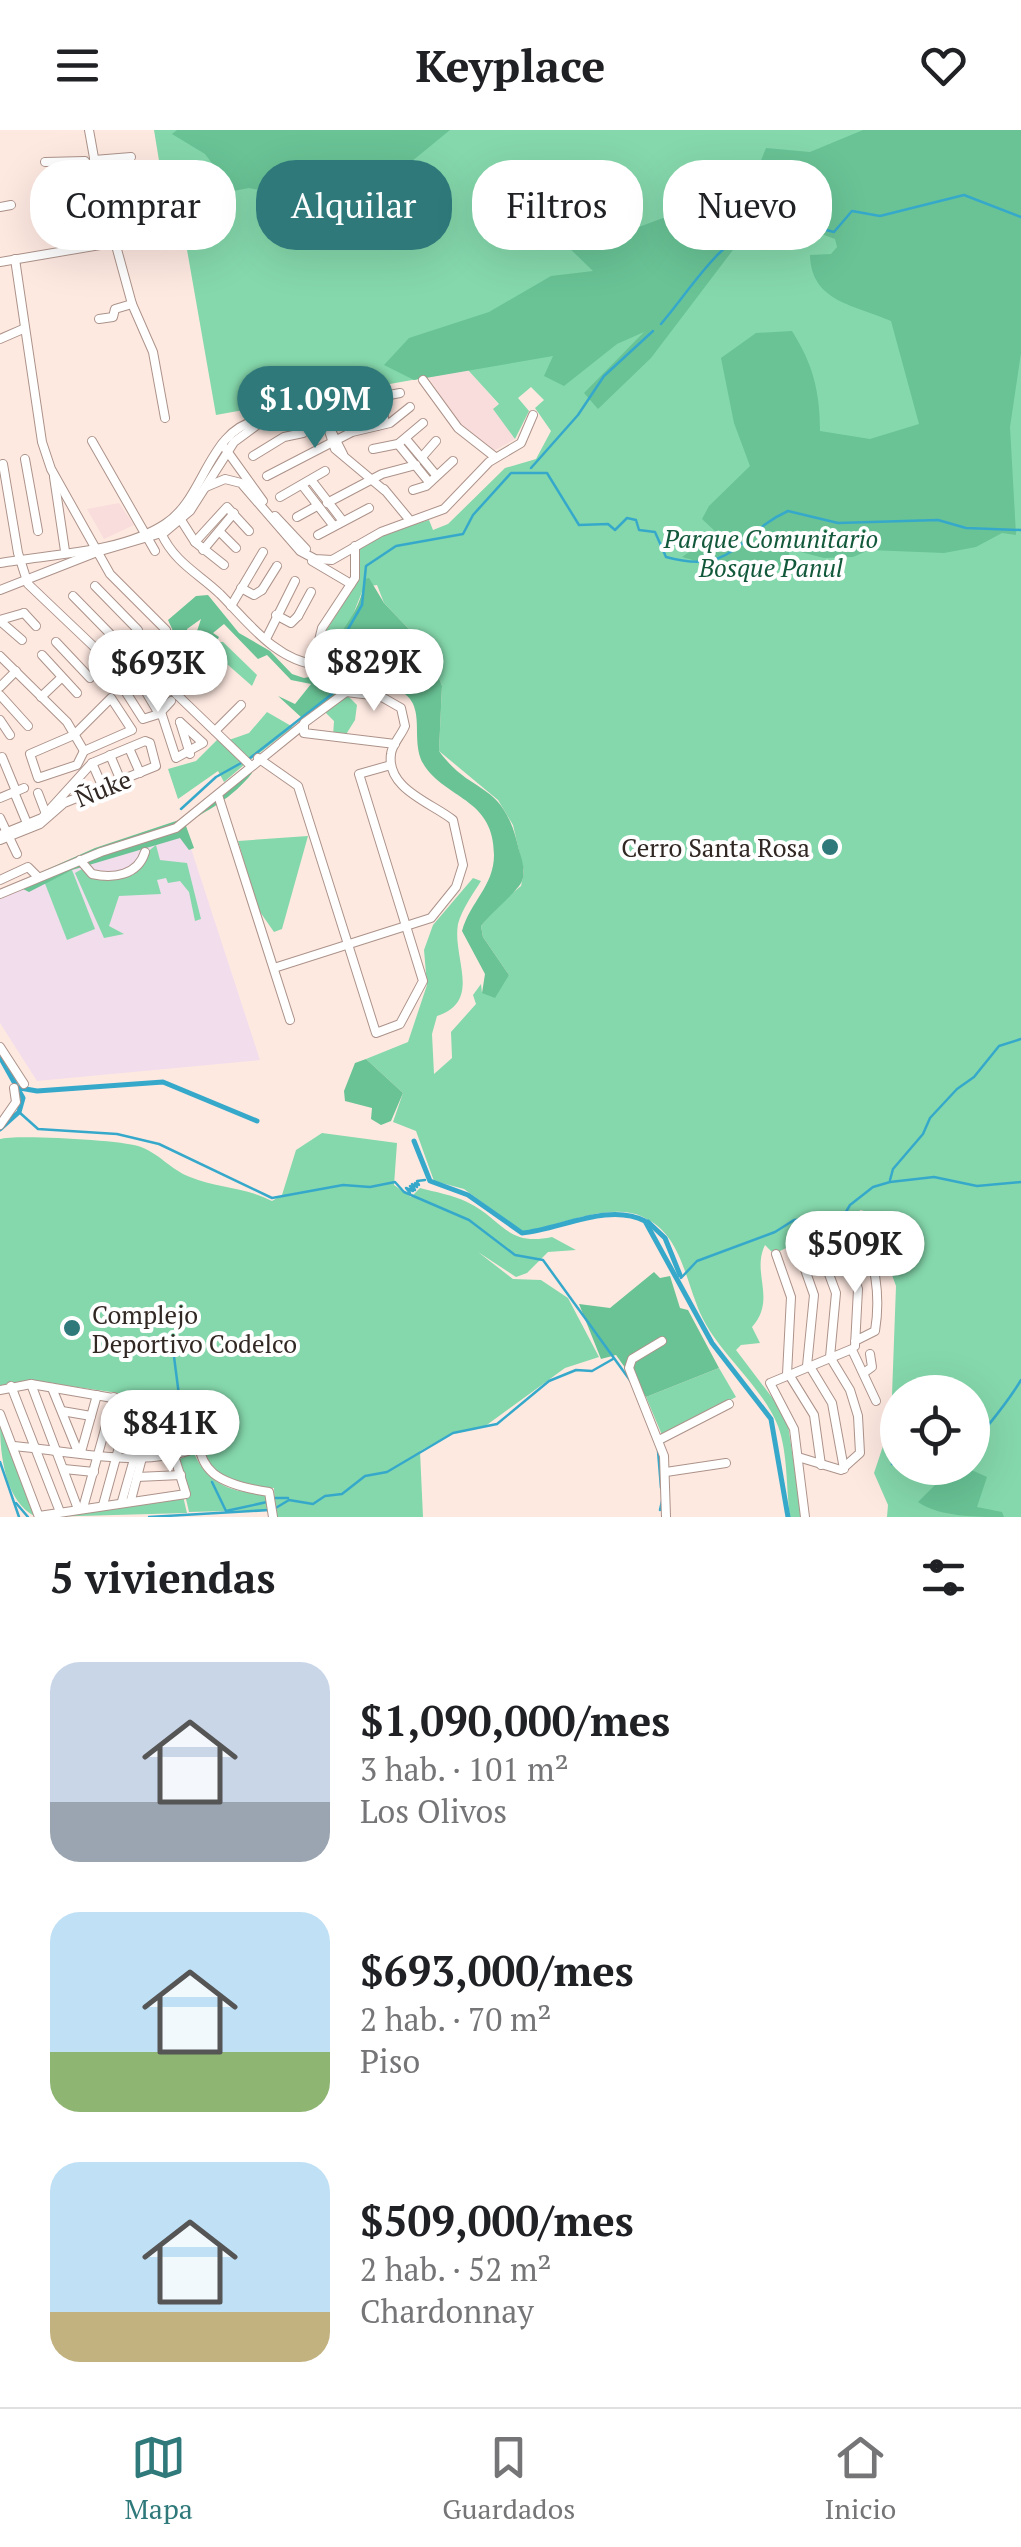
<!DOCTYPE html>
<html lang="es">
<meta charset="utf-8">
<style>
:root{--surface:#fff;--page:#f2f2f2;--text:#202124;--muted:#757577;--line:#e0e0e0;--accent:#2f797b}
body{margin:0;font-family:"PT Serif",serif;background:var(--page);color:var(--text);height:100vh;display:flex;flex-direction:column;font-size:38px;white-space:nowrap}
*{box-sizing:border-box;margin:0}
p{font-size:32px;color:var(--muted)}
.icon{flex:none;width:55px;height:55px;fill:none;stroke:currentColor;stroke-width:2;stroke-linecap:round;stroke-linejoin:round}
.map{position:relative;height:1387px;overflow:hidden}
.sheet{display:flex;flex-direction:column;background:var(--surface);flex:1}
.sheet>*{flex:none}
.banner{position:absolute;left:30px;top:30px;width:962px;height:90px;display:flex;gap:20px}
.controls{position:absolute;left:880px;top:1245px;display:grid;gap:20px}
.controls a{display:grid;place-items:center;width:110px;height:110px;border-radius:50%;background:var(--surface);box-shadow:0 10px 40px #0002;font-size:50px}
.price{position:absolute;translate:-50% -85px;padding:0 22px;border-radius:35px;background:#fff;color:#222;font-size:32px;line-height:65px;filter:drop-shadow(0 2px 5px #0008)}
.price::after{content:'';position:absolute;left:50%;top:60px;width:30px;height:22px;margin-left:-15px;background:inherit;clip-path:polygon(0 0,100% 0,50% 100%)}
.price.on{background:var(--accent);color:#fff}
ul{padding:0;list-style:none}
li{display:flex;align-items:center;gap:30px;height:250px;padding:0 50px}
li span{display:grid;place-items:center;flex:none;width:280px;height:200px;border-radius:30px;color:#555}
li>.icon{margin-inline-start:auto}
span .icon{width:120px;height:120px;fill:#fffc;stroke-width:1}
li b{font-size:42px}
h2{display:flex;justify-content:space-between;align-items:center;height:120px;padding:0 50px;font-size:42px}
.pill{padding:0 35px;border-radius:40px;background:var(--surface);box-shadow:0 10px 40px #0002;font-size:35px;line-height:90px}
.pill.on{background:var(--accent);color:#fff}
header{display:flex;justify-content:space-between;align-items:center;height:130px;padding:0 50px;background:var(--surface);font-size:45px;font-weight:700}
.tabs{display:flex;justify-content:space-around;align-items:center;height:140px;border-top:2px solid var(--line);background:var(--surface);font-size:28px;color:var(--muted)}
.tabs a{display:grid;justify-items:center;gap:5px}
.tabs .on{color:var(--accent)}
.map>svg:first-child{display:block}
</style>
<header><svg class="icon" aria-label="menu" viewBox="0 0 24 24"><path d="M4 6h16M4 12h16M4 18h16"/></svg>Keyplace<svg class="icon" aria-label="heart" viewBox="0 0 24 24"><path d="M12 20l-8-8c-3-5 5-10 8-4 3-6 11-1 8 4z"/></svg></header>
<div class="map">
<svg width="1021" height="1387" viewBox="0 0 1021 1387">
<rect width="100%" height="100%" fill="#fee9e1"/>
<path fill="#f2ddec" d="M185,700L260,930L37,951L0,893V767L98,727Z"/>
<g fill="#f8dddc">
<path d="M468,240L499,275L494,279L515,309L492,322L460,294L428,247Z"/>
<path d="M119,373L134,395L104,409L87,379Z"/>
</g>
<g fill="#85d8ac" fill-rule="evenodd">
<path d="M154,0H1021V1387H887L888,1375L874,1343L891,1292L896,1156L869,1082L860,1080L856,1098L819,1110L814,1103L799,1102L794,1114L774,1124L765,1115C751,1143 777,1169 752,1197L760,1213L741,1215L736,1220L777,1274L788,1295L802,1387H790C786,1358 788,1323 778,1296C764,1259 722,1226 703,1189C685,1153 683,1105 643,1087C610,1071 557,1097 523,1102L464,1059L434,1051L416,1001L393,992L403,963L366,929L408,912L427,855L424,820L433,795L473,748L481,751C473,764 462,779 458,794C452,828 483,871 437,886L432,904L434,944L452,928L451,902L476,874L473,865L481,854L482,863L509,845L483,807L481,796L496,776L521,756L524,742L513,695L498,670L439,621L442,556L434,535L428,519L384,473L377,455L364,457L350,492L321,534L317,533L324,504L357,452L359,418L395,400L429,390L433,400L448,394L505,338L536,329L551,301L535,278L544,270L531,257L518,268L529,281L515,309L493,279L499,274L468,240L216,285L183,97L170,98ZM898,1262H972V1338H898Z"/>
<path d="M217,512H223L257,545L252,556L211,520Z"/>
<path d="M346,564L357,575L355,590L345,606H333L334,591L325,582Z"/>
<path d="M267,582L293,597L249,631L229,610L249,603Z"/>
<path d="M219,608L245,634L224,652L218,641L178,669L168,639L196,631Z"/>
<path d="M308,706L282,799L274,802L258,779L238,711Z"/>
<path d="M156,715L160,730L187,733L201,789L195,791L189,762L180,751L168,753L166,748L157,750L161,764L119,766L109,796L124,804L104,808L75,743L82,739L114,749Z"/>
<path d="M72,740L95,799L67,810L44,751Z"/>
<path d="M322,1003L397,1013L394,1055L411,1067L420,1058C435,1062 453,1065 467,1072C503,1089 506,1117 552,1107L576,1120L548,1122L527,1143L516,1147L478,1122L513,1149L541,1150L568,1168L599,1227L565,1238L484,1297L454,1302L420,1321L423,1387H275L274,1358C190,1357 212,1316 173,1271L35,1251L0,1256V1009C14,1004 121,1010 138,1016C158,1022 171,1040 190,1047C217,1058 245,1057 272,1071L282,1065L296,1020Z"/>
<path d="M719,1238L736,1267L662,1305L646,1267Z"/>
<path d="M0,1294L36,1387C5,1372 0,1325 0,1294Z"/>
<path d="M194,1323C207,1354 234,1364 265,1363L271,1380L189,1382L177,1330Z"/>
<path d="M183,1366L187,1383L43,1387Z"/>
</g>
<g fill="#69c395">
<path d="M177,0H450L389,50L348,69L288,66L249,58L233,61L205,24L172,4Z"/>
<path d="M863,0H1021V223L1010,297L1016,405L1002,403L976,417L944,423L869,420L853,427L824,428L789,419V439C752,443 718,438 682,427L717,403L702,389L709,376L750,336L734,293L721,228L756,203L792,201C813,234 820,262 820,301L870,309L919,294L891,191C855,175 811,172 810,125L831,124L837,117L835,109L791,93L762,100L736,116L651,228L598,279L584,263L644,202L617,214L564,256L544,246L553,226L414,250L384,235L409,208L489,182L551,146L593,141L564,113L609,108L690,78L712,57L757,40L766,18L810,22Z"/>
<path d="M369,448L384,473L428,519L442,556L439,621C473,668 503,648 519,720C522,730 526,741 522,751C519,760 490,784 481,796L483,807L509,845L495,868L482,863L485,844L462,801C470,772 494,756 494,725C494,670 450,670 426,638C402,606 445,555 362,554L354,536V517L344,522L339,536L351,541L348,555L319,541C330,509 363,485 364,449Z"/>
<path d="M208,465L239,503L270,521L292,544L304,548L320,545L346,558L302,588L278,566L295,574L311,554L291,550L267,525L258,529L224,494L213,503L219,507L211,520L197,501L201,489L187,499L188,506L173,501L168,490L196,466Z"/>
<path d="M250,637L252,643C234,667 206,682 180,696H186L194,718L189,720L180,708L72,740L29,762L21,758L41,742L95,718L182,689Z"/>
<path d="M366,929L403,963L391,991L381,995L371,989L372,978L345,971L344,961L355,933Z"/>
<path d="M654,1142L660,1148L670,1146L680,1178L688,1180L719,1238L646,1267L616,1225L601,1229L579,1174L610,1178Z"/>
<path d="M967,1338L987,1347L977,1377L1002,1382L1004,1387C976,1387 940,1387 918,1372L942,1348Z"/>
</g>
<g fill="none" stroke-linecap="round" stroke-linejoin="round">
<g stroke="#36a9cb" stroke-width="2.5">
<path d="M661,194C700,148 715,112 775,87L834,102L852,81L880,86L964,65L1021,87"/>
<path d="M531,338L578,285L604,246L653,201"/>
<path d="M250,628L332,564L329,532L362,475L366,436L396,416L463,404L473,385L511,343H547L579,395L608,394L615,400L627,388L636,390L639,400L655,402L666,427C736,446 737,404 788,381L838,393L938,390L966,398L1021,400"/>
<path d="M181,679L216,647L243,632"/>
<path d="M19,982L38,999L117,1004L159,1014L272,1068L343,1055L370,1057L395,1052L404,1062L469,1090L515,1125L543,1130L632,1253"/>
<path d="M890,1050L893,1039L923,1004L930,988L957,959L974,947L999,916L1021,909"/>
<path d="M410,1063L406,1058L413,1061L410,1056L415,1060L412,1054L417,1057L415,1053L419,1055L417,1051L425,1050"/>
<path d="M681,1148L697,1131L775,1102L794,1090L843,1087L850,1075L873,1057L890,1052L934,1047L977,1056L1021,1052"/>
<path d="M162,1224L165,1217L173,1219L180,1273L187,1288"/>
<path d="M972,1312C985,1302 1012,1265 1021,1250"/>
<path d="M658,1321L661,1358"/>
<path d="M0,1332L19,1387"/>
<path d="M892,1334L898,1332"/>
<path d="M212,1352L226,1381L267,1372"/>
<path d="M274,1368H288"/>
<path d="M16,1373L28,1387"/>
<path d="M274,1379L289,1370L313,1374L325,1366L342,1364L365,1346L387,1342L453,1303L497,1294L549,1251L576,1240L592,1241L613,1229"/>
<path d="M660,1380L662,1371"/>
<path d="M149,1387L269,1380"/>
</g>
<g stroke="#36a9cb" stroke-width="5">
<path d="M0,927L23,968L19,982L0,999"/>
<path d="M20,958L37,961L163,952L257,991"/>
<path d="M414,1011L430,1051L468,1065L522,1103C559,1100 608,1072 645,1091L712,1213L771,1289L788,1387"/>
<path d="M648,1092L665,1108L680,1145"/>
</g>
<defs>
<g id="minor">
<path d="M89,0L100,61V114"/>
<path d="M94,30L131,27"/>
<path d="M45,32L85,31L91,41"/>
<path d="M98,49L126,44"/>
<path d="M68,51L97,46"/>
<path d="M0,77L11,75"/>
<path d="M115,112L132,174L153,222L165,288"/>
<path d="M15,129L42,312L51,339L110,444L166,500L143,532L250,635"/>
<path d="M0,132L183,101"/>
<path d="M99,189L113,187L115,179L132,174"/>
<path d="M0,209L23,199"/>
<path d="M423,250L458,298L495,327"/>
<path d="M381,268L385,294"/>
<path d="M373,270L377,296"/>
<path d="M348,273L400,263"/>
<path d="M327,295L335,319L384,360"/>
<path d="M406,309L436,345"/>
<path d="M92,311L155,421"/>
<path d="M222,314L263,371"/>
<path d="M398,314L429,352"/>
<path d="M373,319L398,314L423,293"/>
<path d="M253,326L284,307L303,303"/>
<path d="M422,327L436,311"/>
<path d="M25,329L38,401"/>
<path d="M3,334L18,423L28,454L110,532"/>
<path d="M267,346L352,302L390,293L410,277"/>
<path d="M54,347L65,421"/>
<path d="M312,351L342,390"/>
<path d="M302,355L333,395"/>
<path d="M206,357L225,349L241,353L300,421L315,429L332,430L381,402L444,379L489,332L521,313L533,285"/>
<path d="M384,359L408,388"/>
<path d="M413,360L426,356L453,331"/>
<path d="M280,367L325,341"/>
<path d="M327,373L382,344L416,335"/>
<path d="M275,386L306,419"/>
<path d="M297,387L317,376"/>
<path d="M181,390L195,412L224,435"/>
<path d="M220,402L236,418"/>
<path d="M161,403C175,433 198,443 220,464C247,491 276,531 318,535"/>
<path d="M318,405L369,378"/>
<path d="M195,412L227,377L249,401"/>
<path d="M203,420L234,383"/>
<path d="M312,431L351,454"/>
<path d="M0,433C51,424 121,423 165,394C206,368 207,298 262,289"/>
<path d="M95,456L138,500"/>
<path d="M241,458L254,465L262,460"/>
<path d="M0,460L97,422L165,402L190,381L234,312L280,278L308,275L320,279L343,324"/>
<path d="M262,460L277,436"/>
<path d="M73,466L123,517"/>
<path d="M231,476L263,422"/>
<path d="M24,483L36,496"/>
<path d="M276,485L291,493L298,486"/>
<path d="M298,486L311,462"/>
<path d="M0,490L24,483"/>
<path d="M0,491L22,510"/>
<path d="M266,509L295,451"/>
<path d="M56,512L90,548"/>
<path d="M42,525L77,563"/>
<path d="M0,526L67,592L84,621"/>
<path d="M313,535L322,498L355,448V416"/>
<path d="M131,539L120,553L143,589L159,584L171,571"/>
<path d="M345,555L346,562L304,593V603L395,614"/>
<path d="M0,557L16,541"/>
<path d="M143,557L159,584"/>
<path d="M147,558L166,576"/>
<path d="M0,565L28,596"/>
<path d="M177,565L203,537"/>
<path d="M41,567L60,549"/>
<path d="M111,568L132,600L84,621L77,635L38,648L30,624L74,605Z"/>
<path d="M161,582L176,628L203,613L180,592"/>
<path d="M0,590L10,605"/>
<path d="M180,592L190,624"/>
<path d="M215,601L241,575"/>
<path d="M129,618L140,643"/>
<path d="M110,625L121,651"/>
<path d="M2,627L16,661"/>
<path d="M258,628L298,656L376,903L400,894L423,851L359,644L391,635"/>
<path d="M92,633L103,658"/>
<path d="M14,662L29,698"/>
<path d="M38,663L46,684"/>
<path d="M218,665L290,890"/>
<path d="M0,668L24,658"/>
<path d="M0,688L17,724"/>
<path d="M0,705L42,688L92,633L145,611L150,613L156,636L64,673L40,694L0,710"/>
<path d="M80,730L92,744C114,749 138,745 145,722"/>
<path d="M0,750L28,737L37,746"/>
<path d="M0,764L101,722L176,698L303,595"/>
<path d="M274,838L431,788L456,757L463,735L453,690C432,673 386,659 391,624C392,614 401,606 405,596L401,578L380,566L346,562"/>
<path d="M0,917L24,954"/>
<path d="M0,995L16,972L14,958"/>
<path d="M776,1124L791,1167L787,1244"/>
<path d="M662,1211L632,1229L629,1238L664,1326L666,1387"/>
<path d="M855,1216L858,1159L840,1110L854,1101C878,1123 880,1171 875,1201L855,1211"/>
<path d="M853,1222L876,1271"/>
<path d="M809,1235L832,1273L844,1339"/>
<path d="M865,1242L872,1237L870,1224"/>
<path d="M788,1243L814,1285L821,1335"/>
<path d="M31,1254L78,1379"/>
<path d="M11,1256L60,1382"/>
<path d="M52,1258L78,1322"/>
<path d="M0,1260L31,1254L171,1278C222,1312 170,1347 269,1362L273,1387"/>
<path d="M62,1281L91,1286"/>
<path d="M0,1284L39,1387"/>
<path d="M659,1310L729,1274"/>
<path d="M13,1316C71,1321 141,1339 197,1318"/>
<path d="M81,1322L97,1265"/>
<path d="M798,1327L841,1340L860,1323L858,1286L850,1260L830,1227L836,1163L816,1109L807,1104L795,1111L814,1165L807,1236"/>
<path d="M64,1339L94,1342"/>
<path d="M666,1342L726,1333"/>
<path d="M137,1347L181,1345"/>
<path d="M131,1370L156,1274"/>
<path d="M122,1371L150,1273"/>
<path d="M103,1375L132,1270"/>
<path d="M83,1378L114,1267"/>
<path d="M39,1386L186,1364L167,1303L151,1295"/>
<path d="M805,1387L794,1299L770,1253L852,1219"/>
</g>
</defs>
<use href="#minor" stroke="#ac938a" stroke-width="10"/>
<use href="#minor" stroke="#fff" stroke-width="8"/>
</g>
<g fill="#2f797b" stroke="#fff" stroke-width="4">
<circle cx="830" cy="717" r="10"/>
<circle cx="72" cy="1198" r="10"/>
</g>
<g text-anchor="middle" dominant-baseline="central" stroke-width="8" stroke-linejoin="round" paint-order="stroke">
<g font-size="25" font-style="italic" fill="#12583a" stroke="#fff">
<text x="771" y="408">Parque Comunitario<tspan x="771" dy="29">Bosque Panul</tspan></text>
</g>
<g font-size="25" fill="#312723" stroke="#fff">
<text transform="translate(103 658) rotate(-22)">Ñuke</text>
</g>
<g font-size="25" fill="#312723" stroke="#fff" text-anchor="end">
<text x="810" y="717">Cerro Santa Rosa</text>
<text x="92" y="1184" text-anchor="start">Complejo<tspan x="92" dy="29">Deportivo Codelco</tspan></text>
</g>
</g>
</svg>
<div class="controls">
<a><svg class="icon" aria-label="locate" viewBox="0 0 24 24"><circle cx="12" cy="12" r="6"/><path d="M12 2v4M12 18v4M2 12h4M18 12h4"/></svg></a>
</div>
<b class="price on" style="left:315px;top:321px">$1.09M</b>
<b class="price" style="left:374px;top:584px">$829K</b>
<b class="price" style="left:158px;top:585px">$693K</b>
<b class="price" style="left:855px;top:1166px">$509K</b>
<b class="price" style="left:170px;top:1345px">$841K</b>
<div class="banner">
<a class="pill">Comprar</a>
<a class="pill on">Alquilar</a>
<a class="pill">Filtros</a>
<a class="pill">Nuevo</a>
</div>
</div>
<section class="sheet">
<h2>5 viviendas<svg class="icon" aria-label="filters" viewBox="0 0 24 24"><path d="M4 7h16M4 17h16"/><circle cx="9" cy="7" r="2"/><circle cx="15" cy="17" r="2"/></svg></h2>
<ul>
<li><span style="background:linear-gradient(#c9d6e8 70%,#9aa5b1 0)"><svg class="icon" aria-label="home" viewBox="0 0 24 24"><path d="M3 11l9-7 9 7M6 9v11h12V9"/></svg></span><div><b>$1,090,000/mes</b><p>3 hab. · 101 m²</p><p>Los Olivos</p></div></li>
<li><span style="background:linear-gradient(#bfe0f5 70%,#8fb573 0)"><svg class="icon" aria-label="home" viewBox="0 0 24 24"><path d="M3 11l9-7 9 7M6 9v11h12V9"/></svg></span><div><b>$693,000/mes</b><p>2 hab. · 70 m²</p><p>Piso</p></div></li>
<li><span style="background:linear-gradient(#bfe0f5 75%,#c2b280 0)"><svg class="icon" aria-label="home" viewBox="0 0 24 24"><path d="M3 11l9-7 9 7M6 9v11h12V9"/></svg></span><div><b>$509,000/mes</b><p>2 hab. · 52 m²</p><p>Chardonnay</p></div></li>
</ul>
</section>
<nav class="tabs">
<a class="on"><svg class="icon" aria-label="map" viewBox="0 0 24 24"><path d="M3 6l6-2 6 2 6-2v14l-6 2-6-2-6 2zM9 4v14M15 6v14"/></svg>Mapa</a>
<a><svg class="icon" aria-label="saved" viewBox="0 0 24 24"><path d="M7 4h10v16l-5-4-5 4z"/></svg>Guardados</a>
<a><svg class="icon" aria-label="home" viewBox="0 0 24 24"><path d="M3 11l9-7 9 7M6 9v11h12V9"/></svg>Inicio</a>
</nav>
